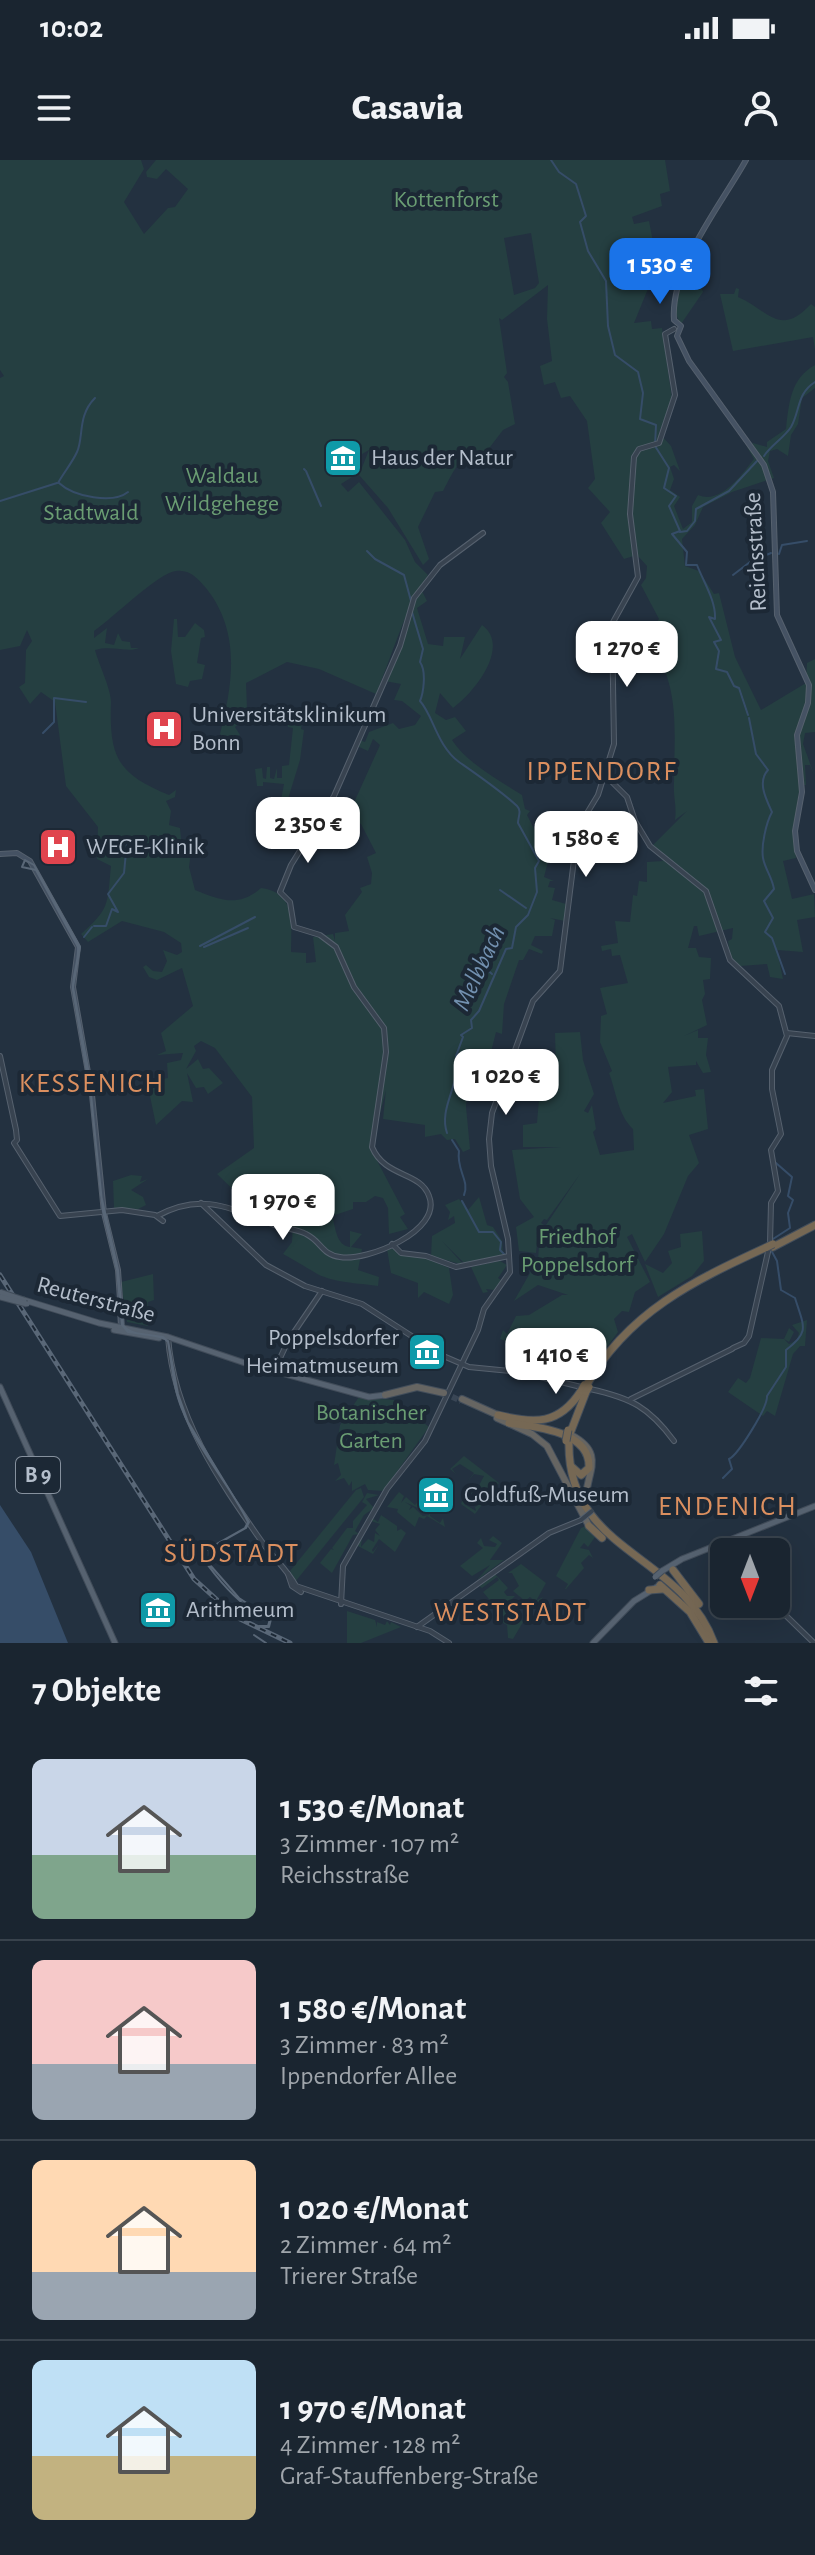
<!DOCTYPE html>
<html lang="de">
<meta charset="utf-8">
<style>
:root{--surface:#1a2530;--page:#27313c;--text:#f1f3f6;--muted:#9fa5ab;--line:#38424c;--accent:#1a73e8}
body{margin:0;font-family:"Alegreya Sans",sans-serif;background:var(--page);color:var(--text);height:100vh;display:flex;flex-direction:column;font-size:30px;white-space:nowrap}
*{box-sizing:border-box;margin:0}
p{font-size:26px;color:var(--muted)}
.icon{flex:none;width:44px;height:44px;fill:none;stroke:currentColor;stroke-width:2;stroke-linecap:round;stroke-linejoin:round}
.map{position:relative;height:1483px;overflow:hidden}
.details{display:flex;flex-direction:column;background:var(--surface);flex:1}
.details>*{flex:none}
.needle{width:52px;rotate:180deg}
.buttons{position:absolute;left:710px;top:1378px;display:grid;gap:16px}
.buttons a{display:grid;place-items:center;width:80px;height:80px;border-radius:12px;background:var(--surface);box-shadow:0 8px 32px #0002,0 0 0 2px var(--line);font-size:40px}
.price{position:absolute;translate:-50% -68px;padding:0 18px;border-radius:16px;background:#fff;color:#222;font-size:26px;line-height:52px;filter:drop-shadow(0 2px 4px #0008)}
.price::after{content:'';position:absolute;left:50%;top:48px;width:24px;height:18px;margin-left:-12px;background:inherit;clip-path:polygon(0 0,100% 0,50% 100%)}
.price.selected{background:var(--accent);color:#fff}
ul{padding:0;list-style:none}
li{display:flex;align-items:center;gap:24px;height:200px;padding:0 32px}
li+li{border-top:2px solid var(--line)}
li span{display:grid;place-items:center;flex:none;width:224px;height:160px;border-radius:12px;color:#555}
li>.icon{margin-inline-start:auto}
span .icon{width:96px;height:96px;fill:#fffc;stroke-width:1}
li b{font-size:34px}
h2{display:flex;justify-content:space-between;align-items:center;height:96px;padding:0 32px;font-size:34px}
.status{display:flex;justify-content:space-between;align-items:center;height:56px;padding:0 40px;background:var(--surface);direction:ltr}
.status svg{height:22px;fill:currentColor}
header{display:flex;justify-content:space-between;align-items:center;height:104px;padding:0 32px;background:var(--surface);font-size:36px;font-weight:800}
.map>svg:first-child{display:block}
</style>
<div class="status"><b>10:02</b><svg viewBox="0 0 49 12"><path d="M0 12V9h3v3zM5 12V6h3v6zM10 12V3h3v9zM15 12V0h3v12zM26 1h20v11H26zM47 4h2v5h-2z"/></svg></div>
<header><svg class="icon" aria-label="menu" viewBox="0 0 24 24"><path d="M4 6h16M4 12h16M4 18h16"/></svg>Casavia<svg class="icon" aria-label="person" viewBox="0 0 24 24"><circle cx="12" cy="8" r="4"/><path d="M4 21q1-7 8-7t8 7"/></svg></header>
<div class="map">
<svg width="815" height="1483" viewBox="0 0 815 1483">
<rect width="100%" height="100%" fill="#233140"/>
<g fill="#253f41" fill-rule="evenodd">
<path d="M0,0H141L144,9L124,42L144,74L168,48L175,47L188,29L166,9L157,19L147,17L146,12L156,0H665L670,31L660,34L662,46L632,57L634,64L649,61L653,82L649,83L651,93L655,92L656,108L637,114H654L634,163L651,161L652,169L662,168L672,239L659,273L671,286L680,311L674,305L670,307L674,319L670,330L680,337L674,346L683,369L692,362V346L698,335C721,345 742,314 754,299L747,287L753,283L767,287V282L786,269C789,242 791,218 815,205V228L802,238L798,264L791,275L788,296L777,289L770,291L768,301L774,318L732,332L703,347L695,365L682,379L685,406L699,411L714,434L719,433L735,497L761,550L806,523L807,503L815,499V572L805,573L803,584L815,617L810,605H805L806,625H800L793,672L796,698L783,701L792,739L814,734L815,757L797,760L803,792L777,790L783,819L770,817L767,804L740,806L730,796L728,781L732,779L733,768L699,776L697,766H694L688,788H696L699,797L711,798L710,819L703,820L705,834L702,840L707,865L684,876L698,870V878H708L706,895L711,912L703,913L696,901V905L668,907L672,932L663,943L696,936L695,930L704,929L708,969L689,975L699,1003L688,1016L664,1074L645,1102L632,1074L627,1077L650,1122L635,1132L629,1152L622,1151L614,1159L618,1172L591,1209L581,1201L572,1214L538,1192L500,1179L503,1170L507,1174L516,1156L529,1155L562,1135H568L538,1125L514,1141L538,1099L540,1074L580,1014L547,1060L544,1059L541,1063L544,1065L538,1074L536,1093L519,1091L516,1067L534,1057L520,1039L512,990L561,987H523V965L537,963L539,939L556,908L555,873L580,872L583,900L594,934L584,951L588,953L592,945L596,969L593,972L600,995L634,990L633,969C618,955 616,931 609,913L612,911L600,882L601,856L607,854L600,828L628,823L620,795L612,796L611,789L602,791L601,786L618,783L615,761L630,762L633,735L637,736L639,721L647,722V702L663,701L650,688L687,651L675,660C677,647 673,636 674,623C674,571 682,521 645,478L659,459L641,425L646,418L647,406L637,395L624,399L601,363L610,352L588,328L595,319L587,261L570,236L561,238L555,222L544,225L540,206L552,201L547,159L548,125L502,160L499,158L507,213L504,217L508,222L515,264L503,270L487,291C461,290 454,311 443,331L435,332L418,367L429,399L423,405L388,348L359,315L369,290L343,305L352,317L341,324L348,332L359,322L405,380L415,402L428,415C404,451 393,493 376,534L319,509L287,502L246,523L247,549L257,550L235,567L240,575L228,582L220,574C233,523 241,472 206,428C198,419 190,409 176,411C158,413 114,457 94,471V478L107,468L105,483L114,485L118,473L122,481L130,482L131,488H139C129,493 112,485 95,490C99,505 111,529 111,542C109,598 118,614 169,635L176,630L175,637L166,641L171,651L169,665L180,668L181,679L190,680L181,685L182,692H191L189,707L195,730C220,740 239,748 261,728C297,733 291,764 291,792L306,793V803L316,802L313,777L333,774L335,781V773L349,771L345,755L362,732L360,728L371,724L372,713L367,697L376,693L361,664L347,658L380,585L373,579L368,591L357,586L359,580L365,582L369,572L393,563L399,569L415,565L421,556L402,541L394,540L401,524L385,521L401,486L414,440L422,431L427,441L417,448L428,484L443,486L444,477H465L460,499L482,465C511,486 475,532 453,548L440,533L435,553L446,560L455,557L466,571L452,580C467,603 497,619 522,635L525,649L530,651L527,655L549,698L544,717L554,721H550L548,727L555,728L552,740L566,744L565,761L550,758L555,760L552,776H535L531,785L543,791L542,794L529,789L523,800H519L504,844L502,874L496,872L490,896L470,894L466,947L470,989L463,992L455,979L447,980L441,974L425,977V965L383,959L386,930L371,989L405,1054L400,1057L408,1069L389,1074L388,1048L383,1038L375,1036L366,1042H353V1049L332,1056C336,1069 336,1085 350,1087V1071L362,1074L351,1087L362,1089L358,1110L379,1117L378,1126C359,1123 331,1123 314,1112C304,1106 296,1101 283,1094L292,1082L293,1059L265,1033L248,1044L217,1014L254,988L252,937L215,888L201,881L194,886L196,891L186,909L198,899L203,909L209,908L223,923L208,934L204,927L196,928L187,913L193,942L182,941L156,965L147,922L168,918L167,903L181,900L183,893L157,895L166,891L161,873L193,846L182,808L157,820L149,817L143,807L146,805L153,811L162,812L167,801L163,790L177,795L182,792L181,783L164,772L122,761L88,782L81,774C110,748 107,746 111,706L97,699L98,667L66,626L55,542L41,532L30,544L19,527L25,523L26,490L32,481L27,470L20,486L0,490V218L4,216L0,210ZM531,73L539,123L535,128L514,135L504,78Z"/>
<path d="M691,102L703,132L681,164C668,147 682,119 691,102Z"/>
<path d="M736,128L739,129L738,137C768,150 780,178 811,144L815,147V190L813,177L733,191L720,134H734Z"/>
<path d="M174,459H177L178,477H185L195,463L204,470L205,477L201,478L197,503L205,505L202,519L190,521L188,527L176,524L171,491Z"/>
<path d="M287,557L303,558L301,569L304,570L300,600L284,652L279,651L284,624L263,622V626H257L255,609L262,608L263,618L266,619L267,607H270V618L274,619L277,608V618H282V606L289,605L293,568L288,567Z"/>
<path d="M131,1015L142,1016L140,1022L148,1019L131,1030L143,1037L146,1045L138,1049L114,1048L113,1021Z"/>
<path d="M479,1037L487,1065L493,1067L502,1081L503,1095L466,1105L442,1081L464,1105L431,1096L432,1076L455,1063L454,1056L448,1060L450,1052L445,1045L459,1039L468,1050Z"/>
<path d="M702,1071L704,1101L692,1116L658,1137L645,1104L663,1113L672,1103L668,1091L681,1087L680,1074Z"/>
<path d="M387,1089H394L399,1095L425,1098L449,1108L453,1135L449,1144L424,1132L418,1138V1123L391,1113Z"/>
<path d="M500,1101L507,1105L498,1118L502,1121L494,1130L486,1129L488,1132L483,1133L471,1107Z"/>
<path d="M153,1114L154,1140L148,1142V1166L127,1162L121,1122Z"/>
<path d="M807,1160L805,1186H800L793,1194L775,1256L767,1251L763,1256L728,1232L738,1218L746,1223L750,1218L761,1178L784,1179L789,1168L794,1172L789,1182L784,1179L789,1184L797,1180L799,1173L792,1165Z"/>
<path d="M359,1237L394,1240L429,1267L383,1331L368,1330L365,1324L352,1331V1321L349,1326L344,1318L335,1321L341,1315L338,1303L334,1305L340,1265Z"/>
<path d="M464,1296L499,1323L487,1339L480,1337L484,1342L475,1354L461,1344L462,1341L465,1339L464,1344L476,1351L475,1347L482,1343L470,1332L476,1331L484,1316L474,1314L467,1322L474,1313L460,1304L452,1309L456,1314L450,1309Z"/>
<path d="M431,1325L447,1338L440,1340L443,1348L438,1345L436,1349H433L437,1347L434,1344L430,1349L421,1345L418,1348L405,1342L411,1346L409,1350L413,1347L423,1356L429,1355L431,1349L430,1356L440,1363L443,1358L445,1367L427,1356L424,1359L419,1357L415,1367L397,1352L398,1349L387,1347L399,1332L404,1336L401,1343L406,1337L415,1345L422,1336L431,1344L439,1335Z"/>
<path d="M361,1328L364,1337L295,1422L290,1411L356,1330Z"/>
<path d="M367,1333L379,1335L366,1339L374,1348L364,1355L355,1371L359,1374L353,1375L332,1413L320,1403L331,1389L334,1390L332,1388L347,1368H353V1361L367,1345L362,1342Z"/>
<path d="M381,1355L397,1366V1371L401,1369L406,1373L395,1392L379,1379L372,1390L373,1392L379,1384L373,1394L358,1386L357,1384L362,1377L361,1387L368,1379L374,1382L375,1373L380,1376L375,1370L380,1364L371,1361L372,1358L378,1362Z"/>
<path d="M586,1366L599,1379L595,1377L588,1387L584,1383L580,1388L589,1390L593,1398L589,1395L581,1403L584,1408L566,1429H565L568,1424L556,1416L581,1368Z"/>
<path d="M493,1376L502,1383L490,1400H504L477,1420L490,1405L472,1416L460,1406L483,1388L477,1383L481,1378L484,1386L495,1387L497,1384L489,1380Z"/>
<path d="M521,1404L546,1423L536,1441L543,1437L538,1444L530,1437L525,1441L513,1431L519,1426L512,1413H508Z"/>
<path d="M495,1414L508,1428L504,1432L507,1436H515L507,1444L523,1462L513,1479L508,1478L507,1465L500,1461L504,1457L483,1432L499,1420L497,1417L482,1428L478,1425Z"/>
<path d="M347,1451L375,1460L377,1467V1462L385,1465L387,1461L390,1465L391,1462L401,1467L361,1483H347Z"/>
</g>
<path fill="#364d68" d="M0,1345L31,1392L68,1483H0Z"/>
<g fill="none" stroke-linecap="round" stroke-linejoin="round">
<g stroke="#364d68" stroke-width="2">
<path d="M551,0L559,12L576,24L586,56L580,62L588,91L606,121L608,166L615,195L638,212L643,233L640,259L656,265L655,286L669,308L664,328L676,336L669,346L680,371L672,374L687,392L686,405H697C704,423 716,441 715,459L709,457L721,480L714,482L719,491L716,509L727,512L734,526L739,528L748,555"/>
<path d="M764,296C771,285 784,278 791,267C800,251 797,233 815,222"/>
<path d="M304,309L305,310"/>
<path d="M306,311L321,346"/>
<path d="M58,323C64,312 72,303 77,292C84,277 77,256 95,238"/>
<path d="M59,323C74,337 113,344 128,332"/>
<path d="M0,341L57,323"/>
<path d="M680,372L687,371L695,361L696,349L729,331L757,301"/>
<path d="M367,391L375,399L404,415L411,441"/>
<path d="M779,394L782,385L807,381"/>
<path d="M733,415L750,402L771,393"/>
<path d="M412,452L423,489L420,502C427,512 423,534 420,541C433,555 437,586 459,602C479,616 501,631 517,646C522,651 518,657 518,663L539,701L535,708L537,732L528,755L516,767L512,788L506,789L479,851L471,860L472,868L461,875L463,877L456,896"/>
<path d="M749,558L756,594L768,610C757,622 766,639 772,652C766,663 761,686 763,698C765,709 772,717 774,729L764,741L773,758L765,772L772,778L785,814"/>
<path d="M43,573L54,562V538L86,542"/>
<path d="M500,730L526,748"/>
<path d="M94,766H106L112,749L118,752L108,734L124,713L127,682"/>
<path d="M84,777L92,767"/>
<path d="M200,786L255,757"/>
<path d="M204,787L248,768"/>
<path d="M484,807L492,814"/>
<path d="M447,973C441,955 450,939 454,923C457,913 455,908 456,898"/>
<path d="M452,980L459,991C456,1010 470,1021 464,1035"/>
<path d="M462,1041L479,1072H493L501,1082L500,1090L504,1094"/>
<path d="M773,1079L790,1068L788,1053L793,1040L788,1036L792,1017L776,1003"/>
<path d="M723,1318L732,1309L729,1299C738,1295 768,1247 767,1236L786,1207V1190C810,1172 804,1167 795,1138L781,1130L777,1101L771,1090"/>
</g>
<path stroke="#394655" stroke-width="6" stroke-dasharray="6 3" stroke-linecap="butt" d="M444,1233L461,1241"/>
<defs>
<g id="tertiary">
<path d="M603,613L627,637L635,661L650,686L706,731L730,800L779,846L787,876L772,910V929L781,974L771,990L778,1031L771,1043L770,1083L749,1176L744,1183L733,1188"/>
<path d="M787,873L815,876"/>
<path d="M0,896L16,970L17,980L14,983L60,1056L122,1050L155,1055L163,1061"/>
<path d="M201,1043L266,1105L305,1126L362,1144L441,1195L469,1207L520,1212L581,1227"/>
<path d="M157,1056C203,1031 231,1049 277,1066C287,1069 297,1069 306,1074C321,1081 322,1095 340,1097C366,1102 443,1071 429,1036C420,1011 385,1018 372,987L386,892L384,868L354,827L336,787L320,775L294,767L290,742L280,732L291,705L334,636L400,486L414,438L440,405L483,373"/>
<path d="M392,1084L401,1093L426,1096L456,1107L509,1096"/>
<path d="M168,1177C174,1256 218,1319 262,1382C273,1398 287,1409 296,1426L430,1471L449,1483"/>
<path d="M274,1211L288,1181L322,1131"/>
<path d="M590,1229C631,1238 649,1247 674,1281"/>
<path d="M631,1239L732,1189"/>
<path d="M733,1380L739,1392"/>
<path d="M288,1414L292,1426L301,1432"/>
<path d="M341,1444L343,1406L387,1329L425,1281L478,1170L484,1149L510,1112L508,1079L491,1006L489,979L492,953L533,841L560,811L578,668L598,635L614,584L612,464L638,417L630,354L634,297L639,289L659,283L675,235L665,174L674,169"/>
<path d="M774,1444L814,1483"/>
<path d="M417,1467L549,1373L581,1360"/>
</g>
<g id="secondary">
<path d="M746,0C721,45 670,107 674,160L681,166L677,176L689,201L764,305L773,332L777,455L809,525L808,543L797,575L802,632L795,671L797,691L815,730"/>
<path d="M0,694L17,693L30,701L78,787L73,827L92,935L104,1053L118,1110L122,1169"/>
<path d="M120,1147L121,1167"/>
</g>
<g id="primary">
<path d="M24,1140L99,1163L168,1177L245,1203L369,1237L385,1235"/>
<path d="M114,1170L159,1178"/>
<path d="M0,1227L115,1483"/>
<path d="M662,1411L682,1399L815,1346"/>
<path d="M593,1483L634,1441L660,1425"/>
</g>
<g id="trunk">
<path d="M385,1235L417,1227L444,1233"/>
<path d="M462,1239L502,1257"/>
<path d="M497,1258L532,1274L547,1286L589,1366"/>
<path d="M571,1275C609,1295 583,1315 586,1345"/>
</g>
<g id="motorway">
<path d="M773,1087L815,1065"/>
<path d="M586,1226C628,1152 693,1121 767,1087"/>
<path d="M498,1255C535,1264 559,1265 581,1231"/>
<path d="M509,1263C536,1267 591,1271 589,1308L581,1315L572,1307"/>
<path d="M571,1271L586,1232"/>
<path d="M569,1281C566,1393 681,1392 714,1483"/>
<path d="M589,1366L602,1378"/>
<path d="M673,1410L699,1444"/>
<path d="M660,1425L690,1452L709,1483"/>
<path d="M649,1430L663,1429"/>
</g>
</defs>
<use href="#tertiary" stroke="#56616e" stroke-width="6"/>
<use href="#secondary" stroke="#56616e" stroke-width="6"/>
<use href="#primary" stroke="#414c59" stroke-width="7"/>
<use href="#trunk" stroke="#434e5b" stroke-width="8"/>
<use href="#motorway" stroke="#434e5b" stroke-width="9"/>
<use href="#tertiary" stroke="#384350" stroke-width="4"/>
<use href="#secondary" stroke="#455263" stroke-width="4"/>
<use href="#primary" stroke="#566270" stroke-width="5"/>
<use href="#trunk" stroke="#666562" stroke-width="6"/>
<use href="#motorway" stroke="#766854" stroke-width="7"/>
<g stroke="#596777" stroke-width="2">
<path d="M259,1466H268L270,1459C265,1456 258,1455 253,1451C232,1437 216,1417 202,1397L204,1391L245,1368L248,1362C229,1323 198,1291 182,1249C173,1228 172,1204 168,1182L163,1177L128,1172L122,1165L117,1110L103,1051L91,937L73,830C72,815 79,802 78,787L36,710L22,707L25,700L34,705L80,787L73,827L89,914L101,1035L118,1110L123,1165C134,1179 155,1171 168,1181L178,1234L188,1262L249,1362L246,1368L205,1391L203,1397L239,1438L271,1459L269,1467H260"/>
<path d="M254,1475L266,1483"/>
</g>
<defs>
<path id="rail" d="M0,1115L194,1419L236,1457L290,1483"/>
</defs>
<use href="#rail" stroke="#596777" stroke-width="5"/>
<use href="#rail" stroke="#1c2835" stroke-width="2" stroke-dasharray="6" stroke-linecap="butt"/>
<defs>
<path id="tertiary-bridge" d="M581,1360L592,1351"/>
<g id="primary-bridge">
<path d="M0,1132L24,1140"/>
<path d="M0,1137L27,1144"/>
<path d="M655,1417L662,1411"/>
</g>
<g id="motorway-bridge">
<path d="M767,1087L773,1084"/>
<path d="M581,1231L584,1225"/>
<path d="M586,1232L589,1227"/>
<path d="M566,1281L568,1270"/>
</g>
</defs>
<use href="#tertiary-bridge" stroke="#56616e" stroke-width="6" stroke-linecap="butt"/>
<use href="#primary-bridge" stroke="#414c59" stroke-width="7" stroke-linecap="butt"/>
<use href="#motorway-bridge" stroke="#434e5b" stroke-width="9" stroke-linecap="butt"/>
<use href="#tertiary-bridge" stroke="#384350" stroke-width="4"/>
<use href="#primary-bridge" stroke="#566270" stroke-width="5"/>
<use href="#motorway-bridge" stroke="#766854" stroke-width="7"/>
</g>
<defs>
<symbol id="museum-square" viewBox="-11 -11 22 22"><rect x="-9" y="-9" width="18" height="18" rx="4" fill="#0f9aa8" stroke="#1c2835"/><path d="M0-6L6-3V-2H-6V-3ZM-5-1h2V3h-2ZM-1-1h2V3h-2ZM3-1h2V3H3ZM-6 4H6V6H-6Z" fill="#fff"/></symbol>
<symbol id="hospital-square" viewBox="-11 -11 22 22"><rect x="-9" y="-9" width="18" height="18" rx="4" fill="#e0444e" stroke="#1c2835"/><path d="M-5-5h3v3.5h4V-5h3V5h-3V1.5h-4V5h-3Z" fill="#fff"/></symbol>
</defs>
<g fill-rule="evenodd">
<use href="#museum-square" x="321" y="276" width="44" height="44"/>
<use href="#hospital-square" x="142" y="547" width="44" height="44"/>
<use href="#hospital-square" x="36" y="665" width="44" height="44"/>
<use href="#museum-square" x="405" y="1170" width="44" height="44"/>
<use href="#museum-square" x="414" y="1313" width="44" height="44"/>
<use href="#museum-square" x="136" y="1428" width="44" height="44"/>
</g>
<g text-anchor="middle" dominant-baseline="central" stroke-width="8" stroke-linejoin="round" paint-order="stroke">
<rect fill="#1c2835" stroke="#86919e" stroke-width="2" x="16" y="1297" width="44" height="36" rx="6"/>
<g font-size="22" font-weight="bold" fill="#b4becb">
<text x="38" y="1315">B 9</text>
</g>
<g font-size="24" fill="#6a9d73" stroke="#1c2835">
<text x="446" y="40">Kottenforst</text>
<text x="222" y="316">Waldau<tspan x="222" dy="28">Wildgehege</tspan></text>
<text x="91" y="353">Stadtwald</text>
<text x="577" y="1077">Friedhof<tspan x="577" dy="28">Poppelsdorf</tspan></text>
<text x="371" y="1253">Botanischer<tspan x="371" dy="28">Garten</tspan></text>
</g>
<g font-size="24" fill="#b4becb" stroke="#1c2835" text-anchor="start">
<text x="371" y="298">Haus der Natur</text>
<text x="192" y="555">Universitätsklinikum<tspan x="192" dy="28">Bonn</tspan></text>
<text x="86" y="687">WEGE-Klinik</text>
<text x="399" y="1178" text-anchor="end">Poppelsdorfer<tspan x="399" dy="28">Heimatmuseum</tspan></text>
<text x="464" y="1335">Goldfuß-Museum</text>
<text x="186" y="1450">Arithmeum</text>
</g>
<g font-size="24" fill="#b4becb" stroke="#1c2835">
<text transform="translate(756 392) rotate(-93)">Reichsstraße</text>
<text transform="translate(96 1140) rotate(15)">Reuterstraße</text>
</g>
<g font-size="26" font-style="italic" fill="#7290af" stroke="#1c2835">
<text transform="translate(479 808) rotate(-65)">Melbbach</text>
</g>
<g font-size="28" letter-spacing="2" fill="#db8f5f" stroke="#1c2835">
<text x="602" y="612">IPPENDORF</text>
<text x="92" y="924">KESSENICH</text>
<text x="728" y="1347">ENDENICH</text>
<text x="232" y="1394">SÜDSTADT</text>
<text x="511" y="1453">WESTSTADT</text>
</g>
</g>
</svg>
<div class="buttons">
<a><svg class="needle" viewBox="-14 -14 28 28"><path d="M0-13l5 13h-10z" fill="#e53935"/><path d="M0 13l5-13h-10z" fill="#9fa5ab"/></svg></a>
</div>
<b class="price selected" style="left:660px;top:146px">1 530 €</b>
<b class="price" style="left:627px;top:529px">1 270 €</b>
<b class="price" style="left:308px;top:705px">2 350 €</b>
<b class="price" style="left:586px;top:719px">1 580 €</b>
<b class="price" style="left:506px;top:957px">1 020 €</b>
<b class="price" style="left:283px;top:1082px">1 970 €</b>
<b class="price" style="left:556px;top:1236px">1 410 €</b>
</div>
<section class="details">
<h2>7 Objekte<svg class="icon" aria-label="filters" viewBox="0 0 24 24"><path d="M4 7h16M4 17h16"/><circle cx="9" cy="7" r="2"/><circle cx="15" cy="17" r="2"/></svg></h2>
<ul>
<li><span style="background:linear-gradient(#c9d6e8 60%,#7fa58c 0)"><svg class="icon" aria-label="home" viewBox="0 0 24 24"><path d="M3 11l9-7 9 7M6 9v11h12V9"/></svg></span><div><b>1 530 €/Monat</b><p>3 Zimmer · 107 m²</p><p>Reichsstraße</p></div></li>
<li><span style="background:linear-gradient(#f6c9c9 65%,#9aa5b1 0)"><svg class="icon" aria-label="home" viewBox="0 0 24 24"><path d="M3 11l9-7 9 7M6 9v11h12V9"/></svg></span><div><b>1 580 €/Monat</b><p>3 Zimmer · 83 m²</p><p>Ippendorfer Allee</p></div></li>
<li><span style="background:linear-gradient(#ffd9b3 70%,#9aa5b1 0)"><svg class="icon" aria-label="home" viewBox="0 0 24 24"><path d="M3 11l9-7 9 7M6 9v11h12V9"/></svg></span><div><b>1 020 €/Monat</b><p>2 Zimmer · 64 m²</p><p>Trierer Straße</p></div></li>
<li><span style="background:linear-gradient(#bfe0f5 60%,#c2b280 0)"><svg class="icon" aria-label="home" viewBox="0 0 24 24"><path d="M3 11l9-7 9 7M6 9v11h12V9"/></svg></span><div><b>1 970 €/Monat</b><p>4 Zimmer · 128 m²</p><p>Graf-Stauffenberg-Straße</p></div></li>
</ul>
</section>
